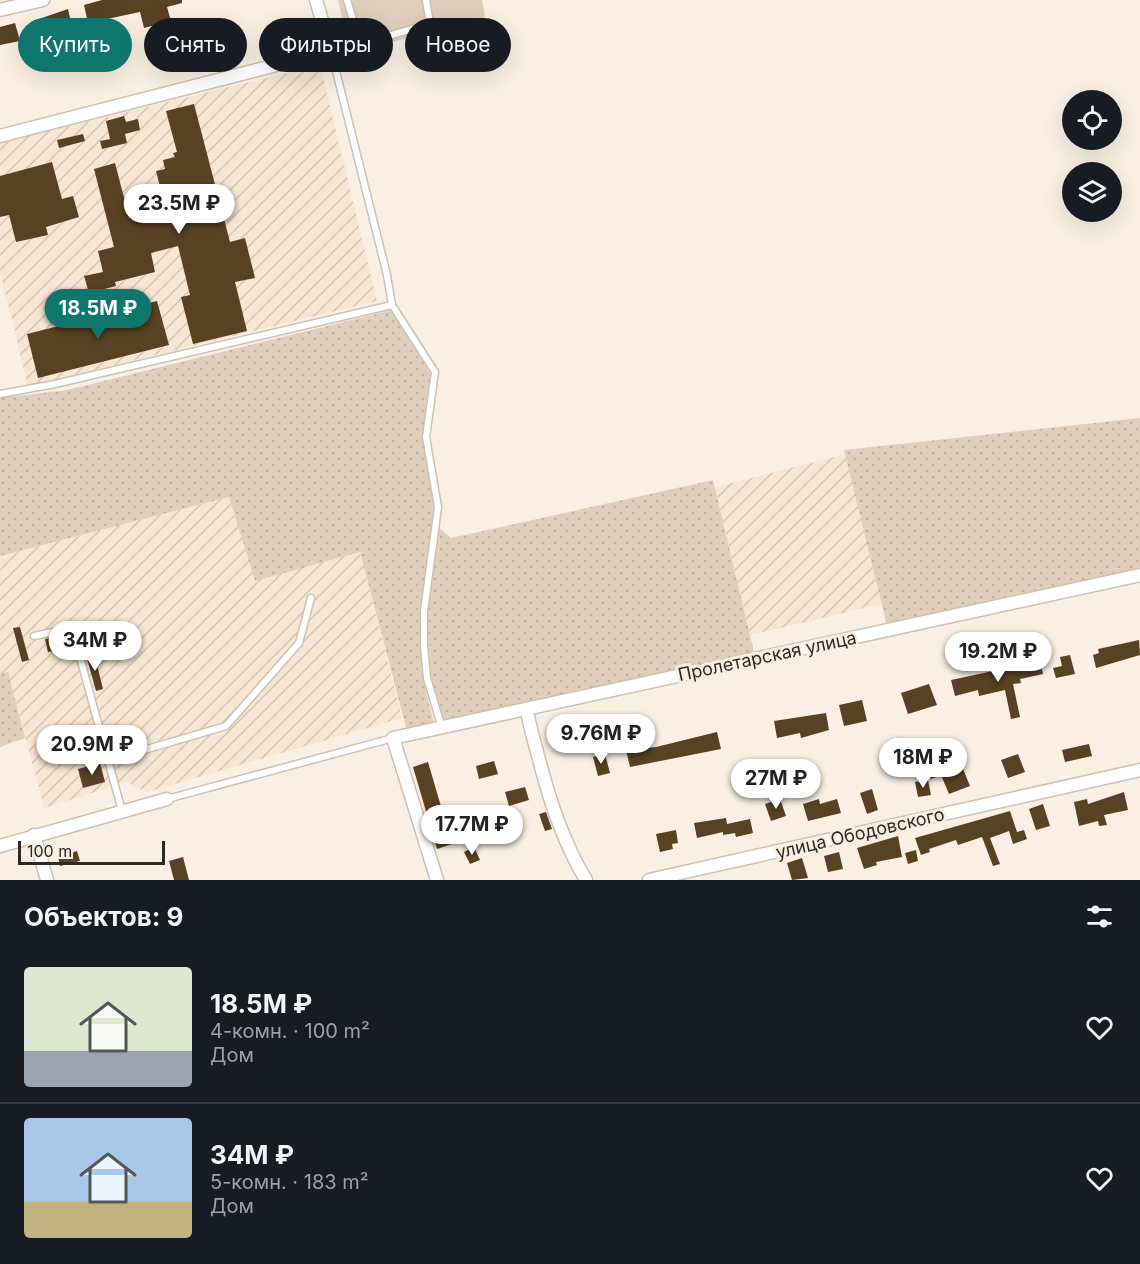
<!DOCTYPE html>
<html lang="ru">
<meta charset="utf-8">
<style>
:root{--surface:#171b24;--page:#242831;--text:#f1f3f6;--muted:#9ea1a6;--line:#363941;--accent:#0f766e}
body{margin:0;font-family:Inter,sans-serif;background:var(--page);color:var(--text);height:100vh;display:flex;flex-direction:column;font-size:22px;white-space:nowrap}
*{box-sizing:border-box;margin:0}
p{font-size:20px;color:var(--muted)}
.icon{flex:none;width:33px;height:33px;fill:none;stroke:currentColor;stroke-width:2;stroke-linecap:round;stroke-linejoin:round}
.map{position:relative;height:880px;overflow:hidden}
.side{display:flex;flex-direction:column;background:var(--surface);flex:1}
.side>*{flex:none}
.banner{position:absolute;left:18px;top:18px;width:600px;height:54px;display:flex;gap:12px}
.buttons{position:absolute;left:1062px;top:90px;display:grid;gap:12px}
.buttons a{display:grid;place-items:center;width:60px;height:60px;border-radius:50%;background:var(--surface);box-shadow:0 6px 24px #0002;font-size:30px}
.scale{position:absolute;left:18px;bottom:15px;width:147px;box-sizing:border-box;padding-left:6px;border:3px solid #2d2924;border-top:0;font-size:16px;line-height:21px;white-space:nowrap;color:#2d2924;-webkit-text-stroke:4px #faefe2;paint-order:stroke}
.price{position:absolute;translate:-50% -51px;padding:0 14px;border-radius:21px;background:#fff;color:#222;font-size:20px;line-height:39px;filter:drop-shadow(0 2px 3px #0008)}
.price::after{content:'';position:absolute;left:50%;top:36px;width:18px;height:14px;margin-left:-9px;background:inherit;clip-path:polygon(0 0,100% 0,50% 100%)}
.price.on{background:var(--accent);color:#fff}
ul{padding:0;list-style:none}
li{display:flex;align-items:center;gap:18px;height:150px;padding:0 24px}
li+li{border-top:2px solid var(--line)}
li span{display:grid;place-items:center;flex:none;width:168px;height:120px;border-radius:6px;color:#555}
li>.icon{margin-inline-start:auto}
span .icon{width:72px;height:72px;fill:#fffc;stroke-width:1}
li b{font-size:26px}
h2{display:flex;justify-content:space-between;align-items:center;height:72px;padding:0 24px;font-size:26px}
.chip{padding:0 21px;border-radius:27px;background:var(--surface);box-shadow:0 6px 24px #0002;font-size:21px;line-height:54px}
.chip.on{background:var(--accent);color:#fff}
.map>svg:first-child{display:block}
</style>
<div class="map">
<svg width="1140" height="880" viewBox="0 0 1140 880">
<defs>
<pattern id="industrial-furrows" width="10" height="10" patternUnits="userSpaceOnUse" patternTransform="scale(1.5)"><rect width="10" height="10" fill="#f6e6d2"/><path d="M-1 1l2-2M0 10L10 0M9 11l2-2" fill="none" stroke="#d3c5b4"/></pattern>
<pattern id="grass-dots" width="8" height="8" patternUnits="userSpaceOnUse" patternTransform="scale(1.5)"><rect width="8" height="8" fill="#e0cfba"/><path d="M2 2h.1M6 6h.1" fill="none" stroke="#c0b2a0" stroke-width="1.8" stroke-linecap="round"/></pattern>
</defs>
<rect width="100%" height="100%" fill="#faefe2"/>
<g fill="url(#industrial-furrows)">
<path d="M320,65L377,301L28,386L0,272V143Z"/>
<path d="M846,454L881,604L750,635L715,487Z"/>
<path d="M229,497L255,580L360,552L402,718L147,792L127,782L44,808L8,672L0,674V556Z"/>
</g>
<g fill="url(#grass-dots)">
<path d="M392,310L431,375L423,443L434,506L421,614L422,654L426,692L434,723L407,731L360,552L255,581L229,497L0,556V398L67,390Z"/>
<path d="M1140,418V571L887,626L844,450Z"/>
<path d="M713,480L755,656L444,721L431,676L426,614L438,527L451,538Z"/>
<path d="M8,672L25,738L0,747V674Z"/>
</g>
<path fill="#e0cfba" d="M338,0H482L485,15L482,20L350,52Z"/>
<g fill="#594123">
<path d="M102,0H182V3L167,7L171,21L144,28L140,12L88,23L84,5Z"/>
<path d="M68,9L72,27L50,32L54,49L41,52L33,21Z"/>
<path d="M15,23L20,41L0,45V27Z"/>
<path d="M194,104L230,242L245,238L255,278L235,282L247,331L193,344L181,297L190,295L178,246L151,253L155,272L115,282L116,286L89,293L84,276L103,272L98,251L114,247L94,169L115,163L128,213L164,203L156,171L165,169L163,160L175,157L173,153L177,152L166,111Z"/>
<path d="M124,116L126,122L138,119L140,130L125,134L127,143L102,149L100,141L110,139L106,121Z"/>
<path d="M83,134L85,141L59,148L57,140Z"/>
<path d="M52,162L62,199L73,196L79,217L46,227L48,235L16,242L9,215L0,217V176Z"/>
<path d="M157,301L169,345L38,378L27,334Z"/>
<path d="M20,627L29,660L22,662L13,628Z"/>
<path d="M55,637L58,650L48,652L45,639Z"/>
<path d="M1139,640L1140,655L1096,668L1093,655L1099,653L1098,649Z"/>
<path d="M94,653L103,689L96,691L86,655Z"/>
<path d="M1070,655L1075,674L1056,678L1053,668L1062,666L1060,657Z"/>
<path d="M1040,661L1043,674L1020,679L1021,683L1013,684L1020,717L1011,719L1005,690L979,696L978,690L955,696L951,680Z"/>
<path d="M929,684L937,705L908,714L901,693Z"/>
<path d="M862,700L867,721L844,726L839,705Z"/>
<path d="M826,713L829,730L801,738L800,733L777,738L774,721Z"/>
<path d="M717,732L721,749L630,767L626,750L656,747Z"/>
<path d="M1089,744L1092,756L1065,762L1062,750Z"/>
<path d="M928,745L936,769L959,759L970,786L949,794L941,775L931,779L920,748Z"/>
<path d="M605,754L610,773L598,776L593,757Z"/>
<path d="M1018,754L1025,772L1008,778L1001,760Z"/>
<path d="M494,761L498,774L479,779L476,766Z"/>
<path d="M428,762L452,844L437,849L413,767Z"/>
<path d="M100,763L105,782L83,788L78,769Z"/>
<path d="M928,780L931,795L918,797L915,782Z"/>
<path d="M525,787L529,800L509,806L505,792Z"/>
<path d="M872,789L878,810L867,814L860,793Z"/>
<path d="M1124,792L1128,810L1104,815L1107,825L1099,826L1098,821L1079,826L1074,802L1087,799L1088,804Z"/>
<path d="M780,799L786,816L771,821L765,804Z"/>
<path d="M819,799L820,804L837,799L841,813L808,821L803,804Z"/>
<path d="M1043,804L1050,826L1036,830L1029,809Z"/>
<path d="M1010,811L1017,832L1024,830L1027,839L1013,844L1009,831L990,838L1000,864L993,866L982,837L958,845L956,840L929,849L930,852L921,855L915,838Z"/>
<path d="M546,812L552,829L545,831L539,814Z"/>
<path d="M726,818L727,824L750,819L753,833L736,837L735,833L723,835V832L697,838L694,823Z"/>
<path d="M676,830L678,843L672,844L673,849L660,852L656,834Z"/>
<path d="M898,836L902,857L876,862L877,865L864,869L857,848Z"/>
<path d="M474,847L480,860L470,864L464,852Z"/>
<path d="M916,850L918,861L908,864L905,853Z"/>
<path d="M77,851L80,861L60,866L58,857Z"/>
<path d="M839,852L843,869L828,872L824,856Z"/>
<path d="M183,857L189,880H174L169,861Z"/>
<path d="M802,858L808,878L792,880L787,863Z"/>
</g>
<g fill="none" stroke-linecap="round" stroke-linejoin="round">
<defs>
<g id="service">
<path d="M347,0L358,36L367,42L430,24L426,0"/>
<path d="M331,51L387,275L392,305L435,372L426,437L438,507L424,611V646L427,678L441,725"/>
<path d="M0,394L55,384L392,305"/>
<path d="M34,636L72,628L122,811"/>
<path d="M110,760L226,726L299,643L311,598"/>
<path d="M167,799L393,738"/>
</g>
<g id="minor">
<path d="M0,10L43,0"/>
<path d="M0,136L331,51L316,0"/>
<path d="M526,709C541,768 554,827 586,880"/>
<path d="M34,835L47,880"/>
<path d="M0,846L167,799"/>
<path d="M437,880L393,738L1140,575"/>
<path d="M649,880L1140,770"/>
</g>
</defs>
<use href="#service" stroke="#cbc1b4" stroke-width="9"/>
<use href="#minor" stroke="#cbc1b4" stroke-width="15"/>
<use href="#service" stroke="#fff" stroke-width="6"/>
<use href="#minor" stroke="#fff" stroke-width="12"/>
</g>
<g text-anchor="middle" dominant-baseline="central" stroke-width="6" stroke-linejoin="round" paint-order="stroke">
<g font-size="18" fill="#2d2924" stroke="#faefe2">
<text transform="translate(767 656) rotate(-12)">Пролетарская улица</text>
<text transform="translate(860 833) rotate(-13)">улица Ободовского</text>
</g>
</g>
</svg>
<div class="buttons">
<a><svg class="icon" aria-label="locate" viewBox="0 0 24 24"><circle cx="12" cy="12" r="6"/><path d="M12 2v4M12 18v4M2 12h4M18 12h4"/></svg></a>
<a><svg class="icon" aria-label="layers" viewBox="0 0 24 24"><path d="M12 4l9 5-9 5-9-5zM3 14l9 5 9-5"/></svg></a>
</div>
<div class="scale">100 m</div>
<b class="price" style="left:179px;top:235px">23.5M ₽</b>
<b class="price on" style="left:98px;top:340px">18.5M ₽</b>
<b class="price" style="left:95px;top:672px">34M ₽</b>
<b class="price" style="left:998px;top:683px">19.2M ₽</b>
<b class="price" style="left:601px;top:765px">9.76M ₽</b>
<b class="price" style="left:92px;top:776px">20.9M ₽</b>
<b class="price" style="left:923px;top:789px">18M ₽</b>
<b class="price" style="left:776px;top:810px">27M ₽</b>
<b class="price" style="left:472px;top:856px">17.7M ₽</b>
<div class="banner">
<a class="chip on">Купить</a>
<a class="chip">Снять</a>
<a class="chip">Фильтры</a>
<a class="chip">Новое</a>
</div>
</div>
<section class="side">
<h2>Объектов: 9<svg class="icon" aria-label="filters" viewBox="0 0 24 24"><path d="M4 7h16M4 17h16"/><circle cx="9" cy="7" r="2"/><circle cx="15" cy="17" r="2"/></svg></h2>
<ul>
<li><span style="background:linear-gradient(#dfe7d0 70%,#9aa5b1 0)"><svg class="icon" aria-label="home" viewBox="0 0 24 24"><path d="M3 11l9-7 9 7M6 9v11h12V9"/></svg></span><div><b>18.5M ₽</b><p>4-комн. · 100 m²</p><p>Дом</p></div><svg class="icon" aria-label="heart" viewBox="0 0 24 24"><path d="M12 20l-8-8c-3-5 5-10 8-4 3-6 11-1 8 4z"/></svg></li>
<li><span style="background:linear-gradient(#a9c7e8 70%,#c2b280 0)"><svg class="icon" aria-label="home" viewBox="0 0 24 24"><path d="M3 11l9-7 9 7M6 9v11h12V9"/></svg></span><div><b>34M ₽</b><p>5-комн. · 183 m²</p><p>Дом</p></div><svg class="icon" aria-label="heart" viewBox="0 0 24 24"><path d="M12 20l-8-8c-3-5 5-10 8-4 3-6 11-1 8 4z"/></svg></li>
</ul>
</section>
